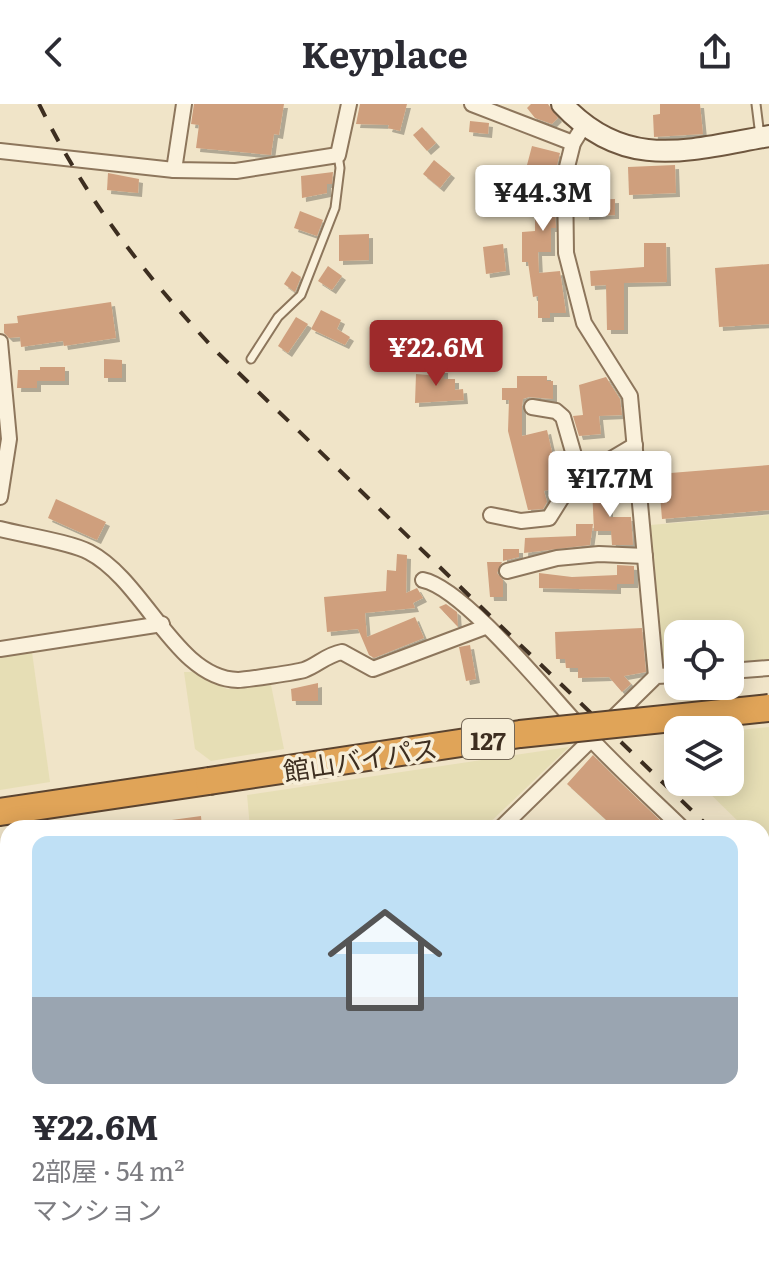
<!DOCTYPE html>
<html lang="ja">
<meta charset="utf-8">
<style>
:root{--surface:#fff;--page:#f7f7f7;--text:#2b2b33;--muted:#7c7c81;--line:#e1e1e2;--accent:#9e2a2b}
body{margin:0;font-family:Literata,"Noto Sans JP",serif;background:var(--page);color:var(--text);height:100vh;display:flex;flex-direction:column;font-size:30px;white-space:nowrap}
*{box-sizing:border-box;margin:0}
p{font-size:26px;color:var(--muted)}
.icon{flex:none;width:44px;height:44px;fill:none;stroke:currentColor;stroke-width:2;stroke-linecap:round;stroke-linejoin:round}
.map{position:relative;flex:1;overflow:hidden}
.details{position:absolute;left:0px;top:716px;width:770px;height:442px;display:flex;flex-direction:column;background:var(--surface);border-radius:24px 24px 0 0;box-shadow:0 4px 20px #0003}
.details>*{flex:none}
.controls{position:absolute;left:664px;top:516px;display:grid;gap:16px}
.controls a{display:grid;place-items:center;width:80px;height:80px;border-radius:16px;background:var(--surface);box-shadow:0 4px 20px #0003;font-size:40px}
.price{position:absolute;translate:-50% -68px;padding:0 18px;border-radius:8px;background:#fff;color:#222;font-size:26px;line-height:52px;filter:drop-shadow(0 2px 4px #0008)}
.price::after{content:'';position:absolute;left:50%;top:48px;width:24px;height:18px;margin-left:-12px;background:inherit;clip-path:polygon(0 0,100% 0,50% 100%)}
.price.current{background:var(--accent);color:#fff}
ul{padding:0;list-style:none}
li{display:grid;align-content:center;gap:16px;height:424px;padding:0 32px}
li+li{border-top:2px solid var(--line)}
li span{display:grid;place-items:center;height:248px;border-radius:16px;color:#555}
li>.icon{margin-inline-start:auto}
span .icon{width:144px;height:144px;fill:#fffc;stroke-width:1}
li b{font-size:34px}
header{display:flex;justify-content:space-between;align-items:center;height:104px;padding:0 32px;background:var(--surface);font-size:36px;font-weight:700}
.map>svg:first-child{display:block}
</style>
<header><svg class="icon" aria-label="back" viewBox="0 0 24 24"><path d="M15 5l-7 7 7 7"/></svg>Keyplace<svg class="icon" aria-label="share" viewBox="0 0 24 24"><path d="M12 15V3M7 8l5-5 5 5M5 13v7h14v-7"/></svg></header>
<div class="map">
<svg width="769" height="1157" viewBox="0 0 769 1157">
<defs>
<filter id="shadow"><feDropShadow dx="4" dy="4" stdDeviation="0" flood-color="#0004"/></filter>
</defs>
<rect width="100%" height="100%" fill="#f0e4c8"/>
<g fill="#e6deb5">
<path d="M769,411V556L730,560V530H678V566H674L663,558L650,421Z"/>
<path d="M32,548L50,678L0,686V554Z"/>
<path d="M184,568H193L227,585L271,581L284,645L211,657L195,645Z"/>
<path d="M769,623V748L762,741V724H745L698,678H730V627Z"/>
<path d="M569,643L484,724H250L247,691Z"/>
</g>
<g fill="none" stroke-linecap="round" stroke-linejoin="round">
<g stroke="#a9c4bc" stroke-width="22">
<path d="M0,867L8,868"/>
<path d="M762,1142L769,1141"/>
<path d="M239,1150L244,1157"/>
<path d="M721,1157L738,1150"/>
</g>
</g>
<g fill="#cf9f7d" filter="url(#shadow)">
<path d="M194,0H284L279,31L274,30L271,51L196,44L199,21L191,20Z"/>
<path d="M360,0H407L400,27L388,24L389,21L356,20Z"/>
<path d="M531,0H548L558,14L552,20L535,14L527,4Z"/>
<path d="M660,0H700L703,30L654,33L653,11L660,10Z"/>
<path d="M470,17L489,19L488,30L469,28Z"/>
<path d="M422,23L436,39L427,47L413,31Z"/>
<path d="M532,42L560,49L553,78L556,124H551V148H538L539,169L560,167L566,209H550V214H538V192L533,193L528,158H522V128L535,127V107L531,106L532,62L527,61Z"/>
<path d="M434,56L451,70L440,84L423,70Z"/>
<path d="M675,61L676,89L629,91L628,63Z"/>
<path d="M333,68L332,80H327V89L302,94L301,72Z"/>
<path d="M108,69L139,75L138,89L107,86Z"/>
<path d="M615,95V111L585,112V96Z"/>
<path d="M300,107L323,116L317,132L294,124Z"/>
<path d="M369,130V156L339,157V131Z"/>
<path d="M644,139H666L667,178L624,179V226H607L606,181L591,182L590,167L644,163Z"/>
<path d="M503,140L506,167L486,170L483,143Z"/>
<path d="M769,160V220L719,223L715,164Z"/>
<path d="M328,162L342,172L332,186L318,177Z"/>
<path d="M292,167L301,173L295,188L284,180Z"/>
<path d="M111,198L116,234L64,242L63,237L21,243L20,233L9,234L4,229V220L18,219L17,212Z"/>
<path d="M321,206L341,216L337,225L350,233L345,241L311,225Z"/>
<path d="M296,213L308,220L288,249L278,242Z"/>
<path d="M104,255L122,256V274H104Z"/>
<path d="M40,263H65V277H37V284H17L18,266H40Z"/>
<path d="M429,265H444V275H455V286L463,285L464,296L415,299L416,270L429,271Z"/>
<path d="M517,272H547V277H553V295L529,293L523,295L522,302V332L547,326L559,379L556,384L544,387L547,398L543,405L528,406L508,327L509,296H502V284H517Z"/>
<path d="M606,273L620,295L622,311L599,312L601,330L579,332L573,312L583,311L579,281Z"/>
<path d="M769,361V406L662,415L660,391H649L648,381H659L658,370Z"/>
<rect x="610" y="372" width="15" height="15"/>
<path d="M592,383H609V413H631L633,441H612L611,427H594Z"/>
<path d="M56,395L106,418L97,436L48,414Z"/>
<path d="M576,420H593L590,441L524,449L525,434L576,432Z"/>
<path d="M503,445H519V453L503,457Z"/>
<path d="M397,450L407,451L406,489L417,484L423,494L413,499L415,504L365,509L367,533L415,513L424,534L374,554L369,551L358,525L327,528L324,493L386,487L387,466L396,467Z"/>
<path d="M487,458H502L497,469L503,476V493H490Z"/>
<path d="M617,461L634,462V480H617Z"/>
<path d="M539,469L572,473L617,471V486L539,484Z"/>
<path d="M446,500L457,508L458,523L439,503Z"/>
<path d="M642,524L646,568L624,572L631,580L622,588L609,573L578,574V564H566L565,555H556L555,528Z"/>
<path d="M470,541L476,575L466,577L459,543Z"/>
<path d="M318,579V597H292L291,585Z"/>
<path d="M593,651L617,675L668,724H615L567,680Z"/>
<path d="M201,712L202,724H157V718Z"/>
</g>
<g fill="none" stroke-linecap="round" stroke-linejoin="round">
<defs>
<g id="lane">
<path d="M756,0L760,32"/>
<path d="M251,255L278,213L301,191L335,104L340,64L338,51"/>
</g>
<g id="street">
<path d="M472,0L573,39"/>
<path d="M583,23L573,39L565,71L566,149L584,219L630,292L656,572"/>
<path d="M0,47L174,66L236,67L338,51L349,0"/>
<path d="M174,66L184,0"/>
<path d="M0,238L9,335L0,393"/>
<path d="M532,303L556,307L563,313L580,372"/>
<path d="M491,411L521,417L549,414L571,379L635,341"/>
<path d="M0,425C23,431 70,438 89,448C145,477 176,575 238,576C244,576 298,568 304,566C318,561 326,551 342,548L373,565L485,523"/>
<path d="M507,467L557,454L599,450L645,452"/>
<path d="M423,476C466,485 555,598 590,634C619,665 651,694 682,724"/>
<path d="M0,545L162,520"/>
<path d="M730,567L769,564"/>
<path d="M501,724L656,572L678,571"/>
<path d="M762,803L769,809"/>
<path d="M301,1150L306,1157"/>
</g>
<path id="secondary" d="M562,0C625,68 688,46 769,32"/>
<path id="highway" d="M0,708L209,677"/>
</defs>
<use href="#lane" stroke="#8d765c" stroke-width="11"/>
<use href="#street" stroke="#8d765c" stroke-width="18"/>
<use href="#secondary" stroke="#6f573f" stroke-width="24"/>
<use href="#highway" stroke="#5b4430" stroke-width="30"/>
<g stroke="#8d765c" stroke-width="2" stroke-dasharray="6 4" stroke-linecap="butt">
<path d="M0,827L8,828"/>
<path d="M762,921L769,914"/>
<path d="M0,1032L8,1028"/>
<path d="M188,1150L192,1157"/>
<path d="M530,1157L537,1150"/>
</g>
<use href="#lane" stroke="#faf1dc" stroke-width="7"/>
<use href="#street" stroke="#faf1dc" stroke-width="14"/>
<use href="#secondary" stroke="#faf1dc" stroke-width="20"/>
<use href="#highway" stroke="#e0a458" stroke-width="26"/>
<g stroke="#3d2e20" stroke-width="4" stroke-dasharray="14 14" stroke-linecap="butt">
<path d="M39,0C87,97 145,172 219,250L710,724"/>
<path d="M762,774L769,781"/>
</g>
<defs>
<path id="highway-bridge" d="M209,677L520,630L769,604"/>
</defs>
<use href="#highway-bridge" stroke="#5b4430" stroke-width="30" stroke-linecap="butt"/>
<use href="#highway-bridge" stroke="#e0a458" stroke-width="26"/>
</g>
<g text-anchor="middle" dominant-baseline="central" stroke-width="7" stroke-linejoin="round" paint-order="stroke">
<rect fill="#f7eed8" stroke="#756857" stroke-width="2" x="462" y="615" width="52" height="40" rx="6"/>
<g font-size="24" font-weight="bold" fill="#3d2e20">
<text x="488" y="635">127</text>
</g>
<g font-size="26" fill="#3d2e20" stroke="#f7eed8">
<text transform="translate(360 654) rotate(-9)">館山バイパス</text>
</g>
</g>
</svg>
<div class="controls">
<a><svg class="icon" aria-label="locate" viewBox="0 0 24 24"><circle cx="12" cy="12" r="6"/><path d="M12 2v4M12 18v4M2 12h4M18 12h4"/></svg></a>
<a><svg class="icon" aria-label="layers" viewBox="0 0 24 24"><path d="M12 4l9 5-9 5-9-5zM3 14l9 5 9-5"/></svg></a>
</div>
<b class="price" style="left:543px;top:129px">¥44.3M</b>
<b class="price current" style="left:436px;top:284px">¥22.6M</b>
<b class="price" style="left:610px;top:415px">¥17.7M</b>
<section class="details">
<ul>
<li><span style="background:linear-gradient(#bfe0f5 65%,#9aa5b1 0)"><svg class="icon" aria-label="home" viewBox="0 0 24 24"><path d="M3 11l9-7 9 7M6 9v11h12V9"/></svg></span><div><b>¥22.6M</b><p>2部屋 · 54 m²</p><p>マンション</p></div></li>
</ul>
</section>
</div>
